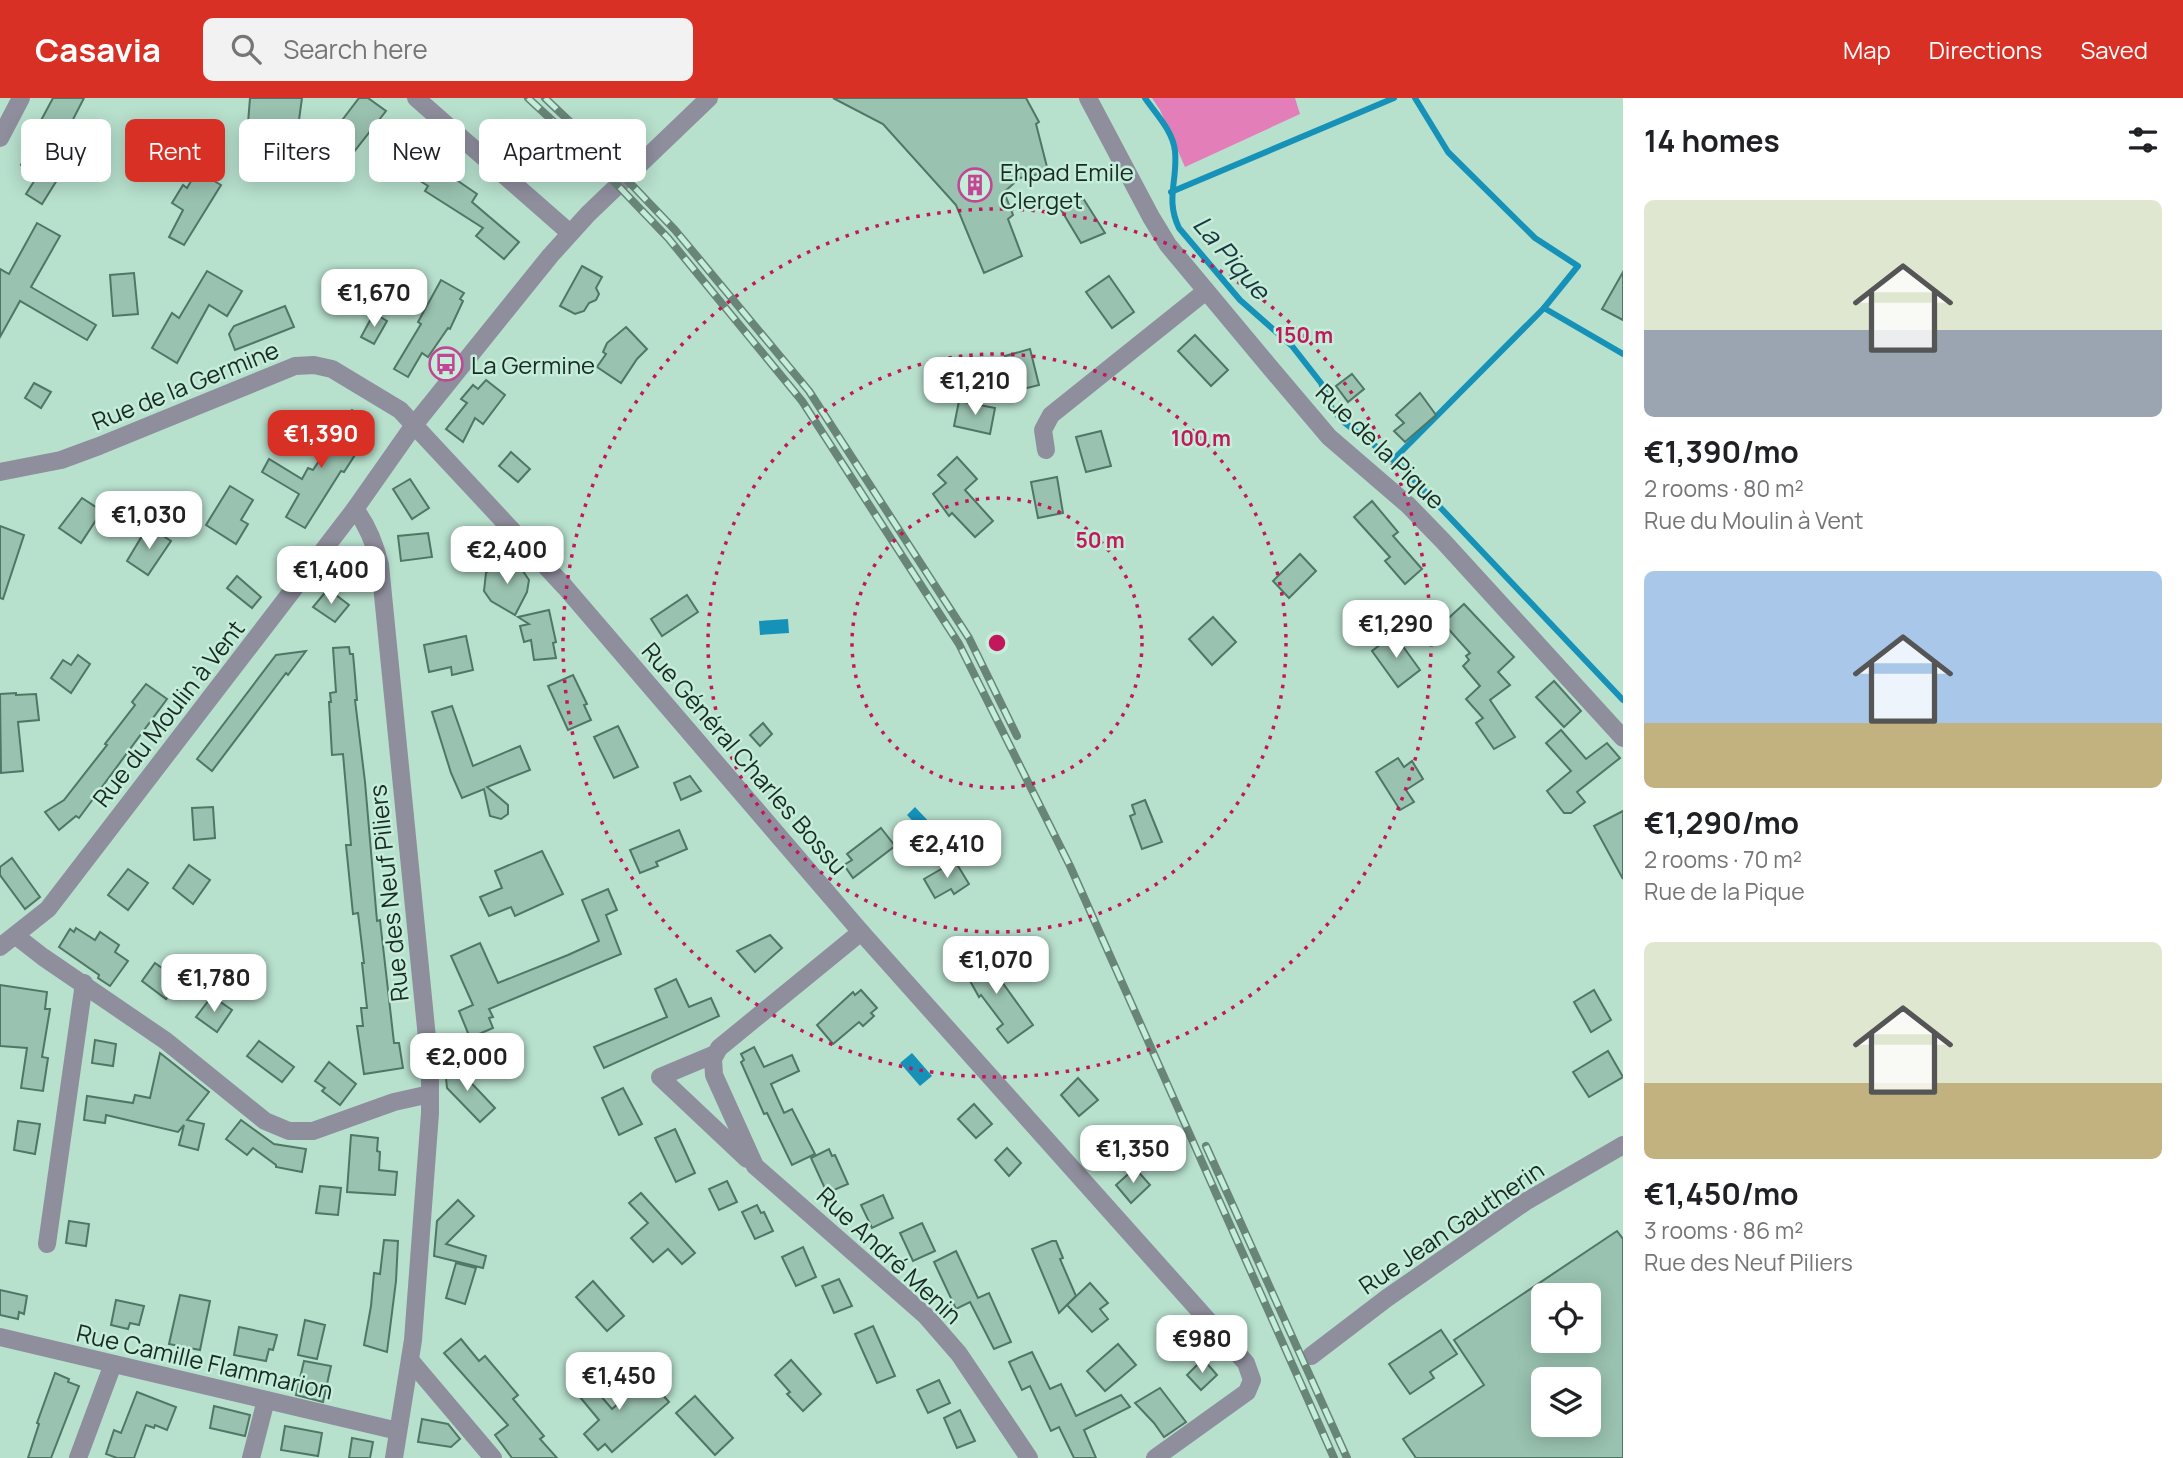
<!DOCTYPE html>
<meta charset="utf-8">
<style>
:root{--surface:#fff;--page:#f2f2f2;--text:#202124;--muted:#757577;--accent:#d93025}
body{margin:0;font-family:Manrope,sans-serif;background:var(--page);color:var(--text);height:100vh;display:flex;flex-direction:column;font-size:26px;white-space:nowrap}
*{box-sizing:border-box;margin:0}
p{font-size:23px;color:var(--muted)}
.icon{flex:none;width:38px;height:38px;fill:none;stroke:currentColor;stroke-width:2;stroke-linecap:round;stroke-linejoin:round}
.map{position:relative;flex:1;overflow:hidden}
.sheet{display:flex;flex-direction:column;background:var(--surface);width:560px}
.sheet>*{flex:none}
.top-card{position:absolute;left:21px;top:21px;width:665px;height:63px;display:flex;gap:14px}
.fabs{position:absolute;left:1531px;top:1185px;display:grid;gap:14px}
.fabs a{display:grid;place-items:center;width:70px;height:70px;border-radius:10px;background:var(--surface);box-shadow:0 4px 18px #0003;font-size:35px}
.price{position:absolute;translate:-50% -60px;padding:0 16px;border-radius:14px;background:#fff;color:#222;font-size:23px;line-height:46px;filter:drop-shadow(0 2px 4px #0008)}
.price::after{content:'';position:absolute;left:50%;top:42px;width:21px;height:16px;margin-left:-10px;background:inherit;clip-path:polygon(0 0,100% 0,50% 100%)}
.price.current{background:var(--accent);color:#fff}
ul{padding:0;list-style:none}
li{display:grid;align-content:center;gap:14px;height:371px;padding:0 21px}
li span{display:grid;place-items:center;height:217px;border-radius:10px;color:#555}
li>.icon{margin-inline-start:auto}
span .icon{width:126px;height:126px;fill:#fffc;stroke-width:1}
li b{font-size:30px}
h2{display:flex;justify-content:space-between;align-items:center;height:84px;padding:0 21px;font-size:30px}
.chip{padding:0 24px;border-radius:10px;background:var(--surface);box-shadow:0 4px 18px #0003;font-size:24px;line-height:63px}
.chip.current{background:var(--accent);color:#fff}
header{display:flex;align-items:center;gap:42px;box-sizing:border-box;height:98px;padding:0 35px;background:var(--accent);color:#fff}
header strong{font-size:33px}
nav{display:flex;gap:38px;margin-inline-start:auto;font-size:24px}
.search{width:490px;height:63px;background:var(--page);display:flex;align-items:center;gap:18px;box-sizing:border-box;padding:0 24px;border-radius:10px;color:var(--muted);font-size:26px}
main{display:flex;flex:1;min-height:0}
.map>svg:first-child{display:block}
</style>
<header>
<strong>Casavia</strong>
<div class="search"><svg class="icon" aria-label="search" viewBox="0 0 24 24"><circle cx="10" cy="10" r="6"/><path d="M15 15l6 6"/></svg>Search here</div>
<nav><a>Map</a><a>Directions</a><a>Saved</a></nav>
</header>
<main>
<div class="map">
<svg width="1623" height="1360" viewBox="0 0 1623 1360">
<rect width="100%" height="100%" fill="#b7e0cd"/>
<path fill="#e37eb8" d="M1152,0H1295L1300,16L1185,69L1160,12Z"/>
<g fill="#1692b9">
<path d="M788,521L789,535L760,537L759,523Z"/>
<path d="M915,709L934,729L926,737L907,717Z"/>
<path d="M912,955L932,978L920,988L900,965Z"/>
</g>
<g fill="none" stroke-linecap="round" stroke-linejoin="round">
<g stroke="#1692b9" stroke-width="6">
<path d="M1145,0C1156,16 1173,33 1175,53C1178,82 1165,101 1179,130L1240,202L1292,248L1321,285L1333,313L1345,325L1399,366L1623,602"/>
<path d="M1415,0L1448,54L1535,140L1578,168L1544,210L1623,256"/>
<path d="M1171,94L1394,0"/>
<path d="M1393,362L1544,210"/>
</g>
</g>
<g fill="#9ac2b0" stroke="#507666" stroke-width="2" fill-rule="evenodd">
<path d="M53,0H84L64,39L60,37L46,65L62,74L42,106L26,96L38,77L21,67L25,60L22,58Z"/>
<path d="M250,0H302L296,44L272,42L274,27L248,25Z"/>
<path d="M359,0H368L386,13L353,55L334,39L346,23L343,21Z"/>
<path d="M833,0H1026L1039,24L1036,26L1047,69L1039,76L1020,80L1004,94L1013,117L1008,121L1022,158L984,175L956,107L883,26Z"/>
<path d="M405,43L441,67L439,70L477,96L472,104L519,144L504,161L476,138L483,130L425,93L428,88L391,64Z"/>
<path d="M197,73L221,87L184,147L169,139L183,112L172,105L183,87L187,90Z"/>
<path d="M1081,97L1105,135L1081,145L1060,110Z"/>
<path d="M37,125L60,138L31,189L96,227L87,242L20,203L0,239V171L9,176Z"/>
<path d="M582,168L602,179L596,190L599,196L596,202L589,205L584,213L575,216L560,208Z"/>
<path d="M207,173L242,193L227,218L209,207L177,265L152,250L172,215L179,220Z"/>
<path d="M1623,174V222L1602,211Z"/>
<path d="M134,175L138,216L113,218L110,177Z"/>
<path d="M1109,178L1134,214L1112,230L1086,194Z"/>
<path d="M441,182L464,195L460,201L463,203L450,231L448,230L428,259L422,255L408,279L394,271L421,226L418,224Z"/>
<path d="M285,208L294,229L235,252L229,236L234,228Z"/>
<path d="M374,215L387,223L374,246L361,239Z"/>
<path d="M626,229L647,251L637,261L621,285L597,269L606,256L603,254L607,245Z"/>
<path d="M1195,237L1228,272L1211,288L1178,253Z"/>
<path d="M1030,251L1039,287L1015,293L1005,258Z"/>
<path d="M1352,276L1364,291L1348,304L1336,288Z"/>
<path d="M486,282L505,297L483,326L475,320L463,344L446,331L467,305L461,301L473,287L478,291Z"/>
<path d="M34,285L51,294L41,310L25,300Z"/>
<path d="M1420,295L1436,317L1405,344L1394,333L1404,325L1396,317Z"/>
<path d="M959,303L995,310L990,336L954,328Z"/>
<path d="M352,312L364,319L360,326L369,332V335L344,374L341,373L305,430L286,419L299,396L262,374L269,361L302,381L308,370L313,372Z"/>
<path d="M1101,333L1111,368L1086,374L1076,339Z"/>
<path d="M511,354L530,371L518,384L499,368Z"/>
<path d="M957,359L977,381L965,392L993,423L975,439L952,415L949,418L933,396L946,385L938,377Z"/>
<path d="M1057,379L1063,415L1038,420L1031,384Z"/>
<path d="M410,381L429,410L412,421L393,391Z"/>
<path d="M230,388L253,402L241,422L248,426L236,446L206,427Z"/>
<path d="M82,400L102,413L81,445L59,430Z"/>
<path d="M1372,403L1398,434L1393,438L1422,471L1405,486L1385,463L1390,459L1354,419Z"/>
<path d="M0,428L24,437L3,501L0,500Z"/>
<path d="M148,428L171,443L148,477L127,463Z"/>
<path d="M428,435L432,459L401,463L398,438Z"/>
<path d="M1300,456L1316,473L1289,500L1273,483Z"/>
<path d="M500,462L518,466L529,482L527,494L515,517L491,503L484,493L486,475Z"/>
<path d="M237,478L261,499L252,510L227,490Z"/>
<path d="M328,491L349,507L335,524L313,509Z"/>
<path d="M687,497L698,514L662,538L651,521Z"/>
<path d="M1464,506L1514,559L1498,574L1510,587L1490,602L1515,639L1494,651L1476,625L1483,620L1466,601L1480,588L1463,568L1469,562L1466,558L1470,555L1443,525Z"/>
<path d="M549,512L556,544L553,545L556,560L534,562L531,542L524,544L520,528L529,526L518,519Z"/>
<path d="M1213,519L1236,544L1212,567L1189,541Z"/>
<path d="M1394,536L1420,572L1398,589L1372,553Z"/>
<path d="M466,538L473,572L452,577L451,569L429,574L424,547Z"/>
<path d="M349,549L350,556H353L355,578L357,602H355L365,684L377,823L380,822L394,945H399L403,970L364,976L357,928H363L361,910H367L362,865H364L358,815L353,816L346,747H351L343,656L332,657L329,604H331L330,595L336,594L333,550Z"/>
<path d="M306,553L288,577L286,575L212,673L197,661L276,557Z"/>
<path d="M78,557L90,566L71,595L51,580L63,562L71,567Z"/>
<path d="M573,577L587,606L584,607L591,622L568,632L548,588Z"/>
<path d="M1554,583L1581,613L1564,629L1536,599Z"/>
<path d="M146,586L167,601L79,720L76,718L59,732L45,714L64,702L107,647L105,646L135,607L132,604Z"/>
<path d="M16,595V597L36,596L39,622L18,624L23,673L1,675L0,596Z"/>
<path d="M452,608L473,668L520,648L530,672L487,689L508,707V716L501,721L490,718L484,691L462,700L451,675L432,614Z"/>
<path d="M763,625L772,636L760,648L750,637Z"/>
<path d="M618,628L638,669L614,680L594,639Z"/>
<path d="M1561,632L1586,661L1607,645L1620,660L1577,694L1585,704L1571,715H1564L1547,693L1571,673L1546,645Z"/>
<path d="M1398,660L1404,669L1412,663L1423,681L1406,692L1414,704L1400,712L1376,674Z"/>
<path d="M690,678L701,693L681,702L674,685Z"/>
<path d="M1145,702L1162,744L1142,751L1130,718L1135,716L1132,707Z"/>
<path d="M213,709L215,740L194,742L192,710Z"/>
<path d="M1623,713V781L1594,728Z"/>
<path d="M881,730L895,748L853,780L844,767L852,762L847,756Z"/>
<path d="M679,732L687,751L656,764L658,768L640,775L630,752Z"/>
<path d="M542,753L563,796L515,818L511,809L489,818L480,799L502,790L495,773Z"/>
<path d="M12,760L40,799L25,811L0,777V769Z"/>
<path d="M955,763L969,786L954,796L951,791L935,800L924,781Z"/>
<path d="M189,767L210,782L193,806L173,790Z"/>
<path d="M128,771L148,785L128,812L108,797Z"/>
<path d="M608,791L617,812L606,817L621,856L489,911L493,919L489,920L493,930L470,940L459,913L473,907L451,858L480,845L498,885L568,857L599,843L582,802Z"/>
<path d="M76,830L95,842L100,834L119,847L115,854L128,863L110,888L98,880L99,877L59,849L70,831L74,834Z"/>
<path d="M770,837L782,850L755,874L737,853Z"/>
<path d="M979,852L1033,927L1008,945L997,931L1003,926L981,897L979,899L960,865Z"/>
<path d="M155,865L180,883L166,901L142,883Z"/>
<path d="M676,881L689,909L711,900L719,918L604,970L594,949L667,919L655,891Z"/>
<path d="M0,887L47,894L45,911H50L42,959L48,960L43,993L21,990L27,950L0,948Z"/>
<path d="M861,892L877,910L871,915L874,918L863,928L859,924L833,946L817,927L853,894L855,897Z"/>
<path d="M1594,892L1611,922L1591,934L1574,904Z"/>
<path d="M212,898L232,912L217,934L196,919Z"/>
<path d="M95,942L116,946L113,968L92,965Z"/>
<path d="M259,943L294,969L282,984L247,958Z"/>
<path d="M754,949L764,969L792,957L799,973L771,986L784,1015L792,1011L815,1056L792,1067L767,1015L764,1016L741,964L744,962L741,956Z"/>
<path d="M1608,953L1623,979L1589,999L1573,974Z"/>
<path d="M160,955L209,994L187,1022L204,1026L198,1052L179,1047L184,1027L178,1034L106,1017L105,1025L84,1022L87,998L133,1005L135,997L150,1000Z"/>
<path d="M329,964L356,986L340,1007L322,993L325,990L315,983Z"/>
<path d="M459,965L460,973L495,1010L480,1024L447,990L445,970Z"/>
<path d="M1078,980L1098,1002L1079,1018L1061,997Z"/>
<path d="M623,990L642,1026L619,1037L602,1000Z"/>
<path d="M974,1006L992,1026L976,1040L958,1021Z"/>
<path d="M241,1022L274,1046L306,1051L302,1074L276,1069V1067L253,1050L247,1057L226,1041Z"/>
<path d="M18,1023L40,1026L35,1056L14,1052Z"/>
<path d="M675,1031L695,1075L676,1084L655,1040Z"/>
<path d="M351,1037L378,1040L377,1053L380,1054L379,1072L397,1074L395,1097L347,1094Z"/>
<path d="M1007,1050L1021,1065L1009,1078L995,1062Z"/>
<path d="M829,1051L832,1058L835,1057L848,1086L827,1095L811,1060Z"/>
<path d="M1135,1070L1150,1087L1131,1105L1116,1087Z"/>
<path d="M727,1083L737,1104L719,1112L709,1091Z"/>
<path d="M320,1088L341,1090L338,1117L316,1115Z"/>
<path d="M641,1095L695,1155L682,1166L668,1151L653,1164L631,1140L648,1125L629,1105Z"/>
<path d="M883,1097L893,1120L872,1130L861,1107Z"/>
<path d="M458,1102L474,1118L446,1146L486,1158L483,1170L434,1158L437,1123Z"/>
<path d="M757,1107L761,1115L764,1114L773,1133L755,1141L742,1114Z"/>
<path d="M69,1123L89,1126L86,1148L66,1145Z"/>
<path d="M922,1125L935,1153L913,1163L900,1135Z"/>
<path d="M1617,1133L1623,1141V1360H1416L1403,1341L1484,1287L1454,1242ZM1544,1197H1589V1242H1544ZM1544,1281H1589V1326H1544Z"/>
<path d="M384,1142L398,1143L396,1183L387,1254L364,1247L371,1208L374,1175L380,1176Z"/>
<path d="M1052,1143H1056L1063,1160L1060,1161L1076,1198L1059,1215L1032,1151Z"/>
<path d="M803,1149L816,1179L796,1188L782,1159Z"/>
<path d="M956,1153L978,1200L989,1195L1011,1244L994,1251L970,1204L956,1211L934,1164Z"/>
<path d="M456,1165L476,1170L465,1206L446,1200Z"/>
<path d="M839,1181L852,1208L834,1215L822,1188Z"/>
<path d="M593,1183L624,1218L607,1233L576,1199Z"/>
<path d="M1090,1185L1108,1205L1100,1211L1108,1221L1092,1234L1067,1207Z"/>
<path d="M0,1192L27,1198L24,1216L19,1214L18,1221L0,1217Z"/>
<path d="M180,1197L210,1203L200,1252L169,1246Z"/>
<path d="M116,1202L144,1208L139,1227L130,1225L128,1231L111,1227Z"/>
<path d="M305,1222L325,1227L317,1261L298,1257Z"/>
<path d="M873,1228L895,1278L877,1285L855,1236Z"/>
<path d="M239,1229L277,1237L273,1252L269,1251L266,1263L234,1257Z"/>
<path d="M1441,1232L1457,1256L1430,1274L1434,1280L1410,1296L1389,1266Z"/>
<path d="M461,1241L479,1263L485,1258L518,1297L513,1301L544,1338L540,1341L557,1360H512L495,1337L508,1327L444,1255Z"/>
<path d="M1118,1246L1136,1267L1105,1293L1087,1273Z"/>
<path d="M1032,1254L1050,1291L1061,1286L1076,1318L1121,1297L1130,1309L1084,1332L1096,1360H1074L1059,1329L1051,1333L1030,1288L1022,1292L1009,1264Z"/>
<path d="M1203,1261L1217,1277L1201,1292L1187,1277Z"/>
<path d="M791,1262L821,1296L803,1313L787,1296L790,1294L775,1277Z"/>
<path d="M304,1263L331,1268L323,1304L296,1297Z"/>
<path d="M55,1275L69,1281L68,1284L79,1288L51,1360H28L39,1326L37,1325Z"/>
<path d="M582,1276L612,1311L648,1280L669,1304L612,1354L605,1346L598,1352L584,1336L599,1322L570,1287Z"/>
<path d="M939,1282L950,1305L928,1315L917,1292Z"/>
<path d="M1160,1290L1186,1324L1164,1339L1154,1325L1135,1305Z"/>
<path d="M137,1294L176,1309L167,1332L155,1327L154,1330L146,1327L134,1360H117L106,1356L114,1332L121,1335Z"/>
<path d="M695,1298L733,1340L715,1357L676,1315Z"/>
<path d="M214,1308L250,1317L245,1338L210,1330Z"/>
<path d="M960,1312L975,1343L957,1350L944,1320Z"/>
<path d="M422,1321L448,1326L460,1341L451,1349L418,1344Z"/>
<path d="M285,1328L322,1335L318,1358L281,1352Z"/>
<path d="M352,1340L373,1344L370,1360H349Z"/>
</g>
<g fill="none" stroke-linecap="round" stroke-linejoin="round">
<g stroke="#8e8e9d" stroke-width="18">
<path d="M416,0L570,135"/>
<path d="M1088,0L1151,119L1168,147L1268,267L1329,339L1408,407L1443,443L1623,640"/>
<path d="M0,40L21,0"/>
<path d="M1046,352L1043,332L1051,317L1206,193"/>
<path d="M0,374L61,362L99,348L295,268L314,267L332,271L400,312L565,489L861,834L1246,1265L1252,1282L1247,1294L1155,1360"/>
<path d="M355,411C368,428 375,446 380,467L430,970V1015L413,1242L394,1360"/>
<path d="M861,834L719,950L713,961L714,977L755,1068L926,1218L959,1256L1029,1360"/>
<path d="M16,838L43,859L166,943L265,1023L289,1033H313L394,1004L430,996"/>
<path d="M0,849L48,811L355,411L414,327L550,158L588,116L709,0"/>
<path d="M715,956L660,979L747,1061"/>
<path d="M47,1146L84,885"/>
<path d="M0,1239L398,1333"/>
<path d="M1311,1258L1387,1200L1525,1104L1623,1047"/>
<path d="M410,1262L493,1360"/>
<path d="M78,1360L113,1266"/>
<path d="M251,1360L266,1302"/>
</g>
<defs>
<g id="rail">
<path d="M528,0L581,49L668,140L802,303L959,546L1070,768L1334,1360"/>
<path d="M545,0L586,39L675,132L809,293L969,540L1017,638"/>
<path d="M1206,1048L1347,1360"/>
</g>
</defs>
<use href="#rail" stroke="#688578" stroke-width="8"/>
<use href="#rail" stroke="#c4edda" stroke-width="5" stroke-dasharray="16" stroke-linecap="butt"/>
</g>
<g fill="none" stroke="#c2185b" stroke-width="3.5" stroke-dasharray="3.5 7">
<circle cx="997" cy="545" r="145"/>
<circle cx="997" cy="545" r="289"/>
<circle cx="997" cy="545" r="434"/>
</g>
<defs>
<symbol id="building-ring" viewBox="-11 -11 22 22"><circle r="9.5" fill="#c4edda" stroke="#c34694" stroke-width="1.5"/><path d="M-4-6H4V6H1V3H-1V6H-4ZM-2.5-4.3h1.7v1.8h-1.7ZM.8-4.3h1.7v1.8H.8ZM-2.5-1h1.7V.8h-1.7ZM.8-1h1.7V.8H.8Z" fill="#c34694"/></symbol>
<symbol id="bus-ring" viewBox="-11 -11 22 22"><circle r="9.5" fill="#c4edda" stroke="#c34694" stroke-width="1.5"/><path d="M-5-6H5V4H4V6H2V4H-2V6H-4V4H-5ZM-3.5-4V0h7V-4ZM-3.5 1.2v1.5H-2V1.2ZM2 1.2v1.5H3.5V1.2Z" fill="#c34694"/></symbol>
</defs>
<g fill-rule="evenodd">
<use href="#building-ring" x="956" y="68" width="38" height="38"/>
<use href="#bus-ring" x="427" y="247" width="38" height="38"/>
</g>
<g text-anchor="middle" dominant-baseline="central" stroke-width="5" stroke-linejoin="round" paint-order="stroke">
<g font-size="24" fill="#1a2a23" stroke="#c4edda" text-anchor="start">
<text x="1000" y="73">Ehpad Emile<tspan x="1000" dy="28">Clerget</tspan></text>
<text x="471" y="266">La Germine</text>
</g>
<g font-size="24" fill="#1a2a23" stroke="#c4edda">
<text transform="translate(185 287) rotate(-22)">Rue de la Germine</text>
<text transform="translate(1381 348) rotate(44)">Rue de la Pique</text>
<text transform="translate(168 615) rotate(-52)">Rue du Moulin à Vent</text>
<text transform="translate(745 660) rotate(49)">Rue Général Charles Bossu</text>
<text transform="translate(388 795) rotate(-96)">Rue des Neuf Piliers</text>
<text transform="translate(1451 1129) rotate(-34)">Rue Jean Gautherin</text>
<text transform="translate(890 1157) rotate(43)">Rue André Menin</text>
<text transform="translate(205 1263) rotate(13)">Rue Camille Flammarion</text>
</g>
<g font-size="26" font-style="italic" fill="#1c343e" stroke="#c4edda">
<text transform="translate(1232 159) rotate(49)">La Pique</text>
</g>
</g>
<circle cx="997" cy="545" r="10" fill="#c2185b" stroke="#c4edda" stroke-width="3.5"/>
<g font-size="21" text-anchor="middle" font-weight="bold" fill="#c2185b" stroke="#c4edda" stroke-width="5" stroke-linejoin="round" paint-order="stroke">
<text x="1304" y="245">150 m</text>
<text x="1201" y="348">100 m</text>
<text x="1100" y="450">50 m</text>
</g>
</svg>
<div class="fabs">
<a><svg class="icon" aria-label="locate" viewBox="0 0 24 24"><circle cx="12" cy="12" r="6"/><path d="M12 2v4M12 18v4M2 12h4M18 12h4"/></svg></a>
<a><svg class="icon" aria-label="layers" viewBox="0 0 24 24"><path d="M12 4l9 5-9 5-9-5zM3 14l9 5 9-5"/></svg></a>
</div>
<b class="price" style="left:374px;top:231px">€1,670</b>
<b class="price" style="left:975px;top:319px">€1,210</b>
<b class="price current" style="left:321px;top:372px">€1,390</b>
<b class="price" style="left:149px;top:453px">€1,030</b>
<b class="price" style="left:507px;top:488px">€2,400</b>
<b class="price" style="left:331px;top:508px">€1,400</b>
<b class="price" style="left:1396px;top:562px">€1,290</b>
<b class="price" style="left:947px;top:782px">€2,410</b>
<b class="price" style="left:996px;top:898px">€1,070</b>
<b class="price" style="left:214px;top:916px">€1,780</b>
<b class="price" style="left:467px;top:995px">€2,000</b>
<b class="price" style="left:1133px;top:1087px">€1,350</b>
<b class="price" style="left:1202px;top:1277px">€980</b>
<b class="price" style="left:619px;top:1314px">€1,450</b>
<div class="top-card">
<a class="chip">Buy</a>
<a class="chip current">Rent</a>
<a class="chip">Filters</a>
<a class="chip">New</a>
<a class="chip">Apartment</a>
</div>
</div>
<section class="sheet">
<h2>14 homes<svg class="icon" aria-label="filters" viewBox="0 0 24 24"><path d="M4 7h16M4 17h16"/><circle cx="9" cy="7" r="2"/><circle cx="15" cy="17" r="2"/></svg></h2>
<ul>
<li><span style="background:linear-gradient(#dfe7d0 60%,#9aa5b1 0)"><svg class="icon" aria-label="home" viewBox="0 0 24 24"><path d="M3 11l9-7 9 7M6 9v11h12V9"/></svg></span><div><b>€1,390/mo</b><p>2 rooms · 80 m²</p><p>Rue du Moulin à Vent</p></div></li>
<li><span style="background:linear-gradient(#a9c7e8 70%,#c2b280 0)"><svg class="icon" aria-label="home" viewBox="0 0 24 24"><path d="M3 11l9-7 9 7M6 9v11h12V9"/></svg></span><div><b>€1,290/mo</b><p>2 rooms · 70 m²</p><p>Rue de la Pique</p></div></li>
<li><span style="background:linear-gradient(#dfe7d0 65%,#c2b280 0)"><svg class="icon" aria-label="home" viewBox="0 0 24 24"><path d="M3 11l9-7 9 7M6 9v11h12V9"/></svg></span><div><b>€1,450/mo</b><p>3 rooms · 86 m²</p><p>Rue des Neuf Piliers</p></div></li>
</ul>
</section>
</main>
